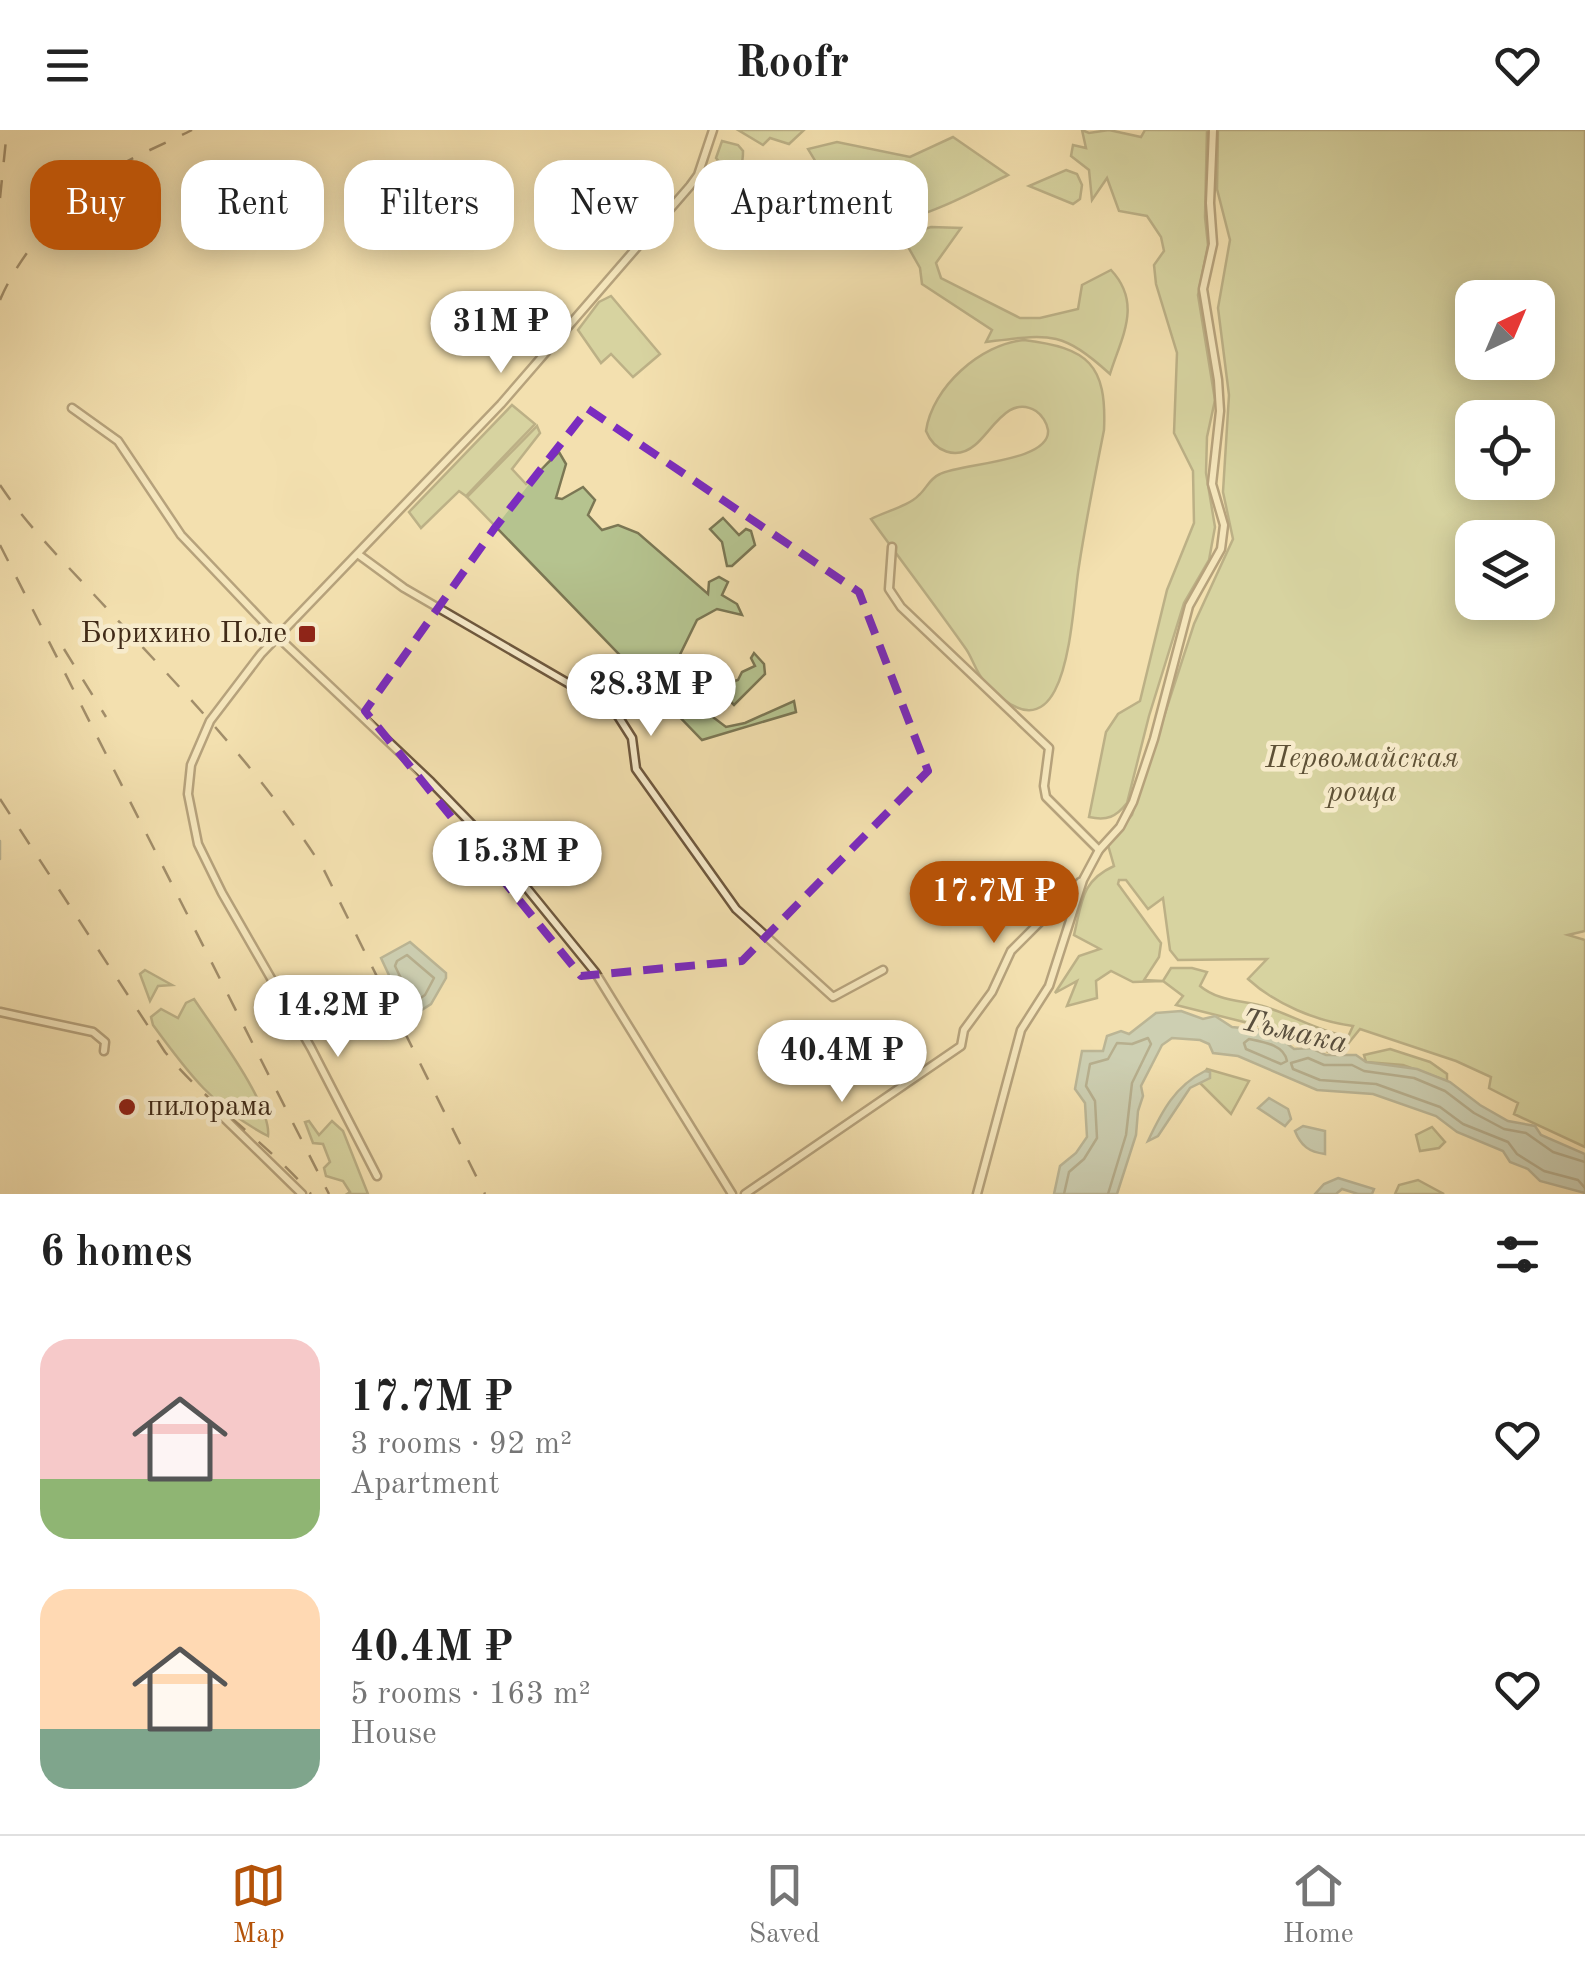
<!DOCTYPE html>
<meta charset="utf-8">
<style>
:root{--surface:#fff;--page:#f2f2f2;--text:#222;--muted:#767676;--line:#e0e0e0;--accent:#b45309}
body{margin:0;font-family:"Old Standard TT",serif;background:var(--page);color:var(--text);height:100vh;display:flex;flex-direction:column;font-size:38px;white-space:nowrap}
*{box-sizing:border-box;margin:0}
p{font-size:32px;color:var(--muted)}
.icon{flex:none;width:55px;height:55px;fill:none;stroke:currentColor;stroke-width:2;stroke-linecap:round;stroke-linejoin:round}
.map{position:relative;height:1064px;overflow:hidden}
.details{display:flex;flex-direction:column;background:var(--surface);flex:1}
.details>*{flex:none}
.top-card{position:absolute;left:30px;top:30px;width:1000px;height:90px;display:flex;gap:20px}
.needle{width:65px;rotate:44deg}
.fabs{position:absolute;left:1455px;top:150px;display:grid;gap:20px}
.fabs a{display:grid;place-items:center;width:100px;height:100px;border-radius:20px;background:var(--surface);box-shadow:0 5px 25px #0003;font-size:50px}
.price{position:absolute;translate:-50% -85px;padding:0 22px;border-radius:35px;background:#fff;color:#222;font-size:32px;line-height:65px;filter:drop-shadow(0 2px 5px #0008)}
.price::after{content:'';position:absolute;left:50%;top:60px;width:30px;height:22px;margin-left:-15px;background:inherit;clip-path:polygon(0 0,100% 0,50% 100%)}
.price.selected{background:var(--accent);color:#fff}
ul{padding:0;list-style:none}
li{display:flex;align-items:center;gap:30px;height:250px;padding:0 40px}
li span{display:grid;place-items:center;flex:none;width:280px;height:200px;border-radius:30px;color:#555}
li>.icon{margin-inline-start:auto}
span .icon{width:120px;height:120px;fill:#fffc;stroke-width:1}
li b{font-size:42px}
h2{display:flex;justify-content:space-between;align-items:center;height:120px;padding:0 40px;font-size:42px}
.tag{padding:0 35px;border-radius:30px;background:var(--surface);box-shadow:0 5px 25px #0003;font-size:35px;line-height:90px}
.tag.selected{background:var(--accent);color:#fff}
header{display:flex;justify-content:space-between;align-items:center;height:130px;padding:0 40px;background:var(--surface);font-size:45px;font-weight:800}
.dock{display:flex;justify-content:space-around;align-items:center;height:140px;border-top:2px solid var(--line);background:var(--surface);font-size:28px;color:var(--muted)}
.dock a{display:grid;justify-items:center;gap:5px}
.dock .selected{color:var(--accent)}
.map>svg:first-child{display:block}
</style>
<header><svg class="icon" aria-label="menu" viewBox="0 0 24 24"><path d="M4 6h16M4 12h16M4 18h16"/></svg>Roofr<svg class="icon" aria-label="heart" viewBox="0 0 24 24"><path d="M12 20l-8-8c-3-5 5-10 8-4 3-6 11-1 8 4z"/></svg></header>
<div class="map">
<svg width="1585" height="1064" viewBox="0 0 1585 1064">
<rect width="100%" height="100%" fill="#f3e0af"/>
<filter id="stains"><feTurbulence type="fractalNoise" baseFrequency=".002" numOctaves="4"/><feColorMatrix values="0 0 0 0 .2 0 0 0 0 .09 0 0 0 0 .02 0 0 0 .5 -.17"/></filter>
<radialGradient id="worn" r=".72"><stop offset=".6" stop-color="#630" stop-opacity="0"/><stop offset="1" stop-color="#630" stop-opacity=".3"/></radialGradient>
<g fill="#b5c38f" stroke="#7b7754" stroke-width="2.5" fill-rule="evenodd">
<path d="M738,0H804L789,14L770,8L763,15Z"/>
<path d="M1082,0L1089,3L1109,0L1141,7L1145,0H1207L1205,87L1208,115L1198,165L1215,270L1207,307L1206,343L1215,397L1209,430L1184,473L1149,586L1127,673C1116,687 1107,691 1089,687L1106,602L1118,584L1140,571L1167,460L1194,393L1193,341L1174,303L1177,223L1156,154L1154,135L1164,121L1161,107L1147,86L1119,81L1107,48L1092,70L1089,40L1071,26L1073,15L1086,18Z"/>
<path d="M1218,0H1585V801L1568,805L1585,810V1017L1514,984L1518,973L1489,958L1491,947L1456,931L1360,899L1347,915L1331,923L1264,897L1176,875L1183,866L1163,851L1133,852L1111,841L1096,851L1097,868L1067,876L1077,851L1055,863L1079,826L1100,819L1074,805C1082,772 1081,751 1114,736L1108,715L1132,685L1194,494L1233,409L1223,362L1229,265L1218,178L1230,110L1217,59ZM1472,168H1538V232H1472ZM1472,288H1538V352H1472ZM1472,408H1538V472H1472ZM1119,750H1126L1148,779L1163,768L1170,820L1178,830L1267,829L1248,849C1275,874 1316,891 1353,896L1348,907C1318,901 1294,886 1266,877C1243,870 1219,872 1200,856L1207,842L1192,838H1171L1163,851L1144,850L1159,827L1161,813L1118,754Z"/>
<path d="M953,7L1008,45C985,56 922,90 899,89C867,88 822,46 808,19L837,12L910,27Z"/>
<path d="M722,11L738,15L743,21C743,32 742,40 730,44L716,28Z"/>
<path d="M1066,40L1077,44L1082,55L1080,69L1073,74L1029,56Z"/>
<path d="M931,97L961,98L936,133L941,148L1020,188H1040L1078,179L1082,155L1111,140C1143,174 1121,208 1110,244C1061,200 1050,204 986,212L992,200L922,154L920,138L902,106Z"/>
<path d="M611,166L660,224L633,247L611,224L601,233L578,200L599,172Z"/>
<path d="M1024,210C1088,218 1107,234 1104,300C1095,345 1086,390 1079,436C1071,482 1070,645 985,552C976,543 973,529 966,519C935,475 902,432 871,389C884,382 909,376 919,365C927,358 929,349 940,344C962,333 1051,332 1048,300C1047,293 1042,285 1036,281C1009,264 992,301 975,315C956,331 934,321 926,301C932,257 981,214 1024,210Z"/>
<path d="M512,275L535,294L466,366L459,361L421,398L409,382Z"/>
<path d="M537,296L540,303L512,339L526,354L559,322L566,334L556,368L562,369L583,357L595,370L588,385L602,400L618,395L638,403L708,464L709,452L719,447L728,452L722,465L737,474L742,485L717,479L697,490L669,547L689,569L726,597L745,593L794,571L796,582L702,610L467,367Z"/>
<path d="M723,388L739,405L746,399L751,401L755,415L732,436H727L722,412L710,399Z"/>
<path d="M754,523L764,534L765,544L734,575L729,570L724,574L715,564L710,568L703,561L718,545L728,553L738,550L742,542L755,536L751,528Z"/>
<path d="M145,840L172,855L158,856L150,871L140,844Z"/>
<path d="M194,869C213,898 272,975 268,1006C214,978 188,943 153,895L151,887L161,879L178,888L186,873Z"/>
<path d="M1390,919L1430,932L1447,944V951L1403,935L1366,932L1364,925Z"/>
<path d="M1207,939L1249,951L1231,984L1199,952Z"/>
<path d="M309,991L319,1005L332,991L343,1001L368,1064H347L350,1062L343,1051L326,1046L324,1038L330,1032L323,1014L313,1013L305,992Z"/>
<path d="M1432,997L1445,1012L1439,1018L1420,1021L1416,1005Z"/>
<path d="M1418,1050L1444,1064H1395L1399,1055Z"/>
</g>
<g fill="#9fbbb5" stroke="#798176" stroke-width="2.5">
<path d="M410,812L446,843V848L431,874L409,888L381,828Z"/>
<path d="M1181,881L1203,889L1215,886L1232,897L1271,901L1294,919L1311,918L1326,925H1356L1366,932L1417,939L1450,952L1480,975L1508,991L1535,996L1541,1005L1585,1024V1063L1540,1051L1528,1039L1510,1032L1503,1021L1457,1002L1436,986L1373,964L1317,960L1238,926L1213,923L1209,914L1200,910L1172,908L1162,915L1141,956L1143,966L1138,981L1136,1005L1117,1064H1054L1060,1036L1076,1023L1087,1007L1085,973L1075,959L1082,921H1103L1107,906L1121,901L1129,904L1156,883Z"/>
<path d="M1205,941L1210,942V948L1190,958L1158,1006L1148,1011C1162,981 1175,956 1205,941Z"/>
<path d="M1269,968L1288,979L1291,989L1285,996L1258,978Z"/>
<path d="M1303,996L1325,1001V1024C1309,1022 1301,1016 1295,1001Z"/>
<path d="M1338,1048L1374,1059L1372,1064H1358L1342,1059L1336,1064H1315L1324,1054Z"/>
</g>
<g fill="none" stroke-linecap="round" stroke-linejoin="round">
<g stroke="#707366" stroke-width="2.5">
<path d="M407,825L434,848L425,865L416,871L411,869L395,836L397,831Z"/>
<path d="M1249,909C1264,912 1284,915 1287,931L1281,934L1246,919L1244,913Z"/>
<path d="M1585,1032L1553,1022L1526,1003L1504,999L1474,983L1445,961L1414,948L1364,941L1352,935H1324L1308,928L1291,933L1293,939L1320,950L1376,954L1440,977L1463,994L1508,1012L1517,1024L1544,1041L1578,1050L1585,1058"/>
<path d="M1064,1064L1069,1042L1084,1029L1097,1008L1095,971L1086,956L1090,934L1108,929L1117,913L1132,914L1148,908L1151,914L1132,953L1126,1005L1108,1064"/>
</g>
<path stroke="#798176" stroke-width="2.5" d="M0,711V729"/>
<defs>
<g id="minor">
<path d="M72,278L118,311L181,405L278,507L431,652L490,713L595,842L732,1064"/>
<path d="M892,417L889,459L901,477L1049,618L1044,656L1046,667L1099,720"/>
<path d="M359,425L404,458L597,570L618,586L632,608L636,639L736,779L833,867L883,840"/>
<path d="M0,882L93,902L105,912L104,921"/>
<path d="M219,983L302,1064"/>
<path d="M377,1046L311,918L222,763L198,714L188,664L191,635L210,591L261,524L501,274L690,56L698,45L713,0"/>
<path d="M745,1064L961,916L964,900L992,862L1011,821L1080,752"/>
<path d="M977,1064L1021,900L1049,856L1083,750L1099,720L1120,697L1133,672L1154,609L1189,476L1221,419L1224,395L1212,354L1220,281L1218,250L1203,159L1213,114L1210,73L1213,0"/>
</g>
</defs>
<use href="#minor" stroke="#6e583e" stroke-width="11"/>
<use href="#minor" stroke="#f7ebcb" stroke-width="6"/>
<g stroke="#412b18" stroke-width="2.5" stroke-dasharray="18 18" stroke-linecap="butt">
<path d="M0,68L7,0"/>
<path d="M0,170C20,123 62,76 103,46C130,27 163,15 192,0"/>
<path d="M0,355C28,397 65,433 99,470C179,557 261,640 324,740L485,1064"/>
<path d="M0,415L329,1064"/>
<path d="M64,519L106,587"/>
<path d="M0,669L165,922C208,975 267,1012 311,1064"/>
</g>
</g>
<path d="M0 0H1585V1064H0ZM588,279L859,462L928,641L742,831L581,846L365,581L494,399Z" fill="#f3e0af" fill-opacity=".55" fill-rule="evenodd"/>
<path fill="none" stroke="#7b2cbf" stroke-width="8" stroke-dasharray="20 12" stroke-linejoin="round" d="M588,279L859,462L928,641L742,831L581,846L365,581L494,399Z"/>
<g fill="#8f2418" stroke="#f7ebcb" stroke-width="4">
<rect x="297" y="494" width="20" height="20" rx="5"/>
<circle cx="127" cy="977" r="10"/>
</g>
<g text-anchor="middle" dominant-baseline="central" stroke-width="9" stroke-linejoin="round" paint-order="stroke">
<g font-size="30" fill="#412b18" stroke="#f7ebcb" text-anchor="end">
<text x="287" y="504">Борихино Поле</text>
<text x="147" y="977" text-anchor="start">пилорама</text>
</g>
<g font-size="30" font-style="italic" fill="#5e5136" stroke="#f7ebcb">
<text x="1362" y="629">Первомайская<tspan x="1362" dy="34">роща</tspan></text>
</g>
<g font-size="32" font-style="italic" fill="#584f3f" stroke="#f7ebcb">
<text transform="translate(1294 903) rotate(13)">Тьмака</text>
</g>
</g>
<rect width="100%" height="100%" filter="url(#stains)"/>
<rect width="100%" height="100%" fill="url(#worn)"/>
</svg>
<div class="fabs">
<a><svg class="needle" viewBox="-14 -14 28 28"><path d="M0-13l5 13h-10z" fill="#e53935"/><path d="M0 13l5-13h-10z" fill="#767676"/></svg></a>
<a><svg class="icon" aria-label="locate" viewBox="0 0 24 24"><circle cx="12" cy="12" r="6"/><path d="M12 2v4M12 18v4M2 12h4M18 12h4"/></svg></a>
<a><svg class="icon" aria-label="layers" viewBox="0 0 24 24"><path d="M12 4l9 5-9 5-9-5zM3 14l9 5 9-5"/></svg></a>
</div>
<b class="price" style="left:501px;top:246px">31M ₽</b>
<b class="price" style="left:651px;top:609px">28.3M ₽</b>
<b class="price" style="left:517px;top:776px">15.3M ₽</b>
<b class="price selected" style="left:994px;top:816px">17.7M ₽</b>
<b class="price" style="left:338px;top:930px">14.2M ₽</b>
<b class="price" style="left:842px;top:975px">40.4M ₽</b>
<div class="top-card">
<a class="tag selected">Buy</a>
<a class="tag">Rent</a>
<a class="tag">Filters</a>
<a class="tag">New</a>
<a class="tag">Apartment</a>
</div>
</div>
<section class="details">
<h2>6 homes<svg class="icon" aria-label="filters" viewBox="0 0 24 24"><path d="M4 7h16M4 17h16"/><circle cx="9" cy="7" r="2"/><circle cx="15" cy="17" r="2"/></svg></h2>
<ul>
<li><span style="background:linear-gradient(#f6c9c9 70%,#8fb573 0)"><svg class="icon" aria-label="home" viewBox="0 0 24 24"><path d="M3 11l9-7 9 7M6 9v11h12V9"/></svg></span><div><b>17.7M ₽</b><p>3 rooms · 92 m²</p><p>Apartment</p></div><svg class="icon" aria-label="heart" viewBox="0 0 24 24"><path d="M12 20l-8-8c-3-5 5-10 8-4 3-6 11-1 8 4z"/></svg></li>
<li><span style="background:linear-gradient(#ffd9b3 70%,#7fa58c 0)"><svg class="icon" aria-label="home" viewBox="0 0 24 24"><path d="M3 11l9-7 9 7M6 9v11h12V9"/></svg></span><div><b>40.4M ₽</b><p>5 rooms · 163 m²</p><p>House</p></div><svg class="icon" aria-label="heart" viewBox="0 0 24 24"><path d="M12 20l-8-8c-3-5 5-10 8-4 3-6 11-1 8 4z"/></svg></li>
</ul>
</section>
<nav class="dock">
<a class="selected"><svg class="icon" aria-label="map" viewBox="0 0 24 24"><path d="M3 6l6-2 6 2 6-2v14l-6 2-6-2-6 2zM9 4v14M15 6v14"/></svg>Map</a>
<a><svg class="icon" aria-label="saved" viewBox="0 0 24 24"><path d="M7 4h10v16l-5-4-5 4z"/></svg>Saved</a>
<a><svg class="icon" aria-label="home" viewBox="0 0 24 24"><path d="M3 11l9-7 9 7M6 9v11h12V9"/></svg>Home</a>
</nav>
